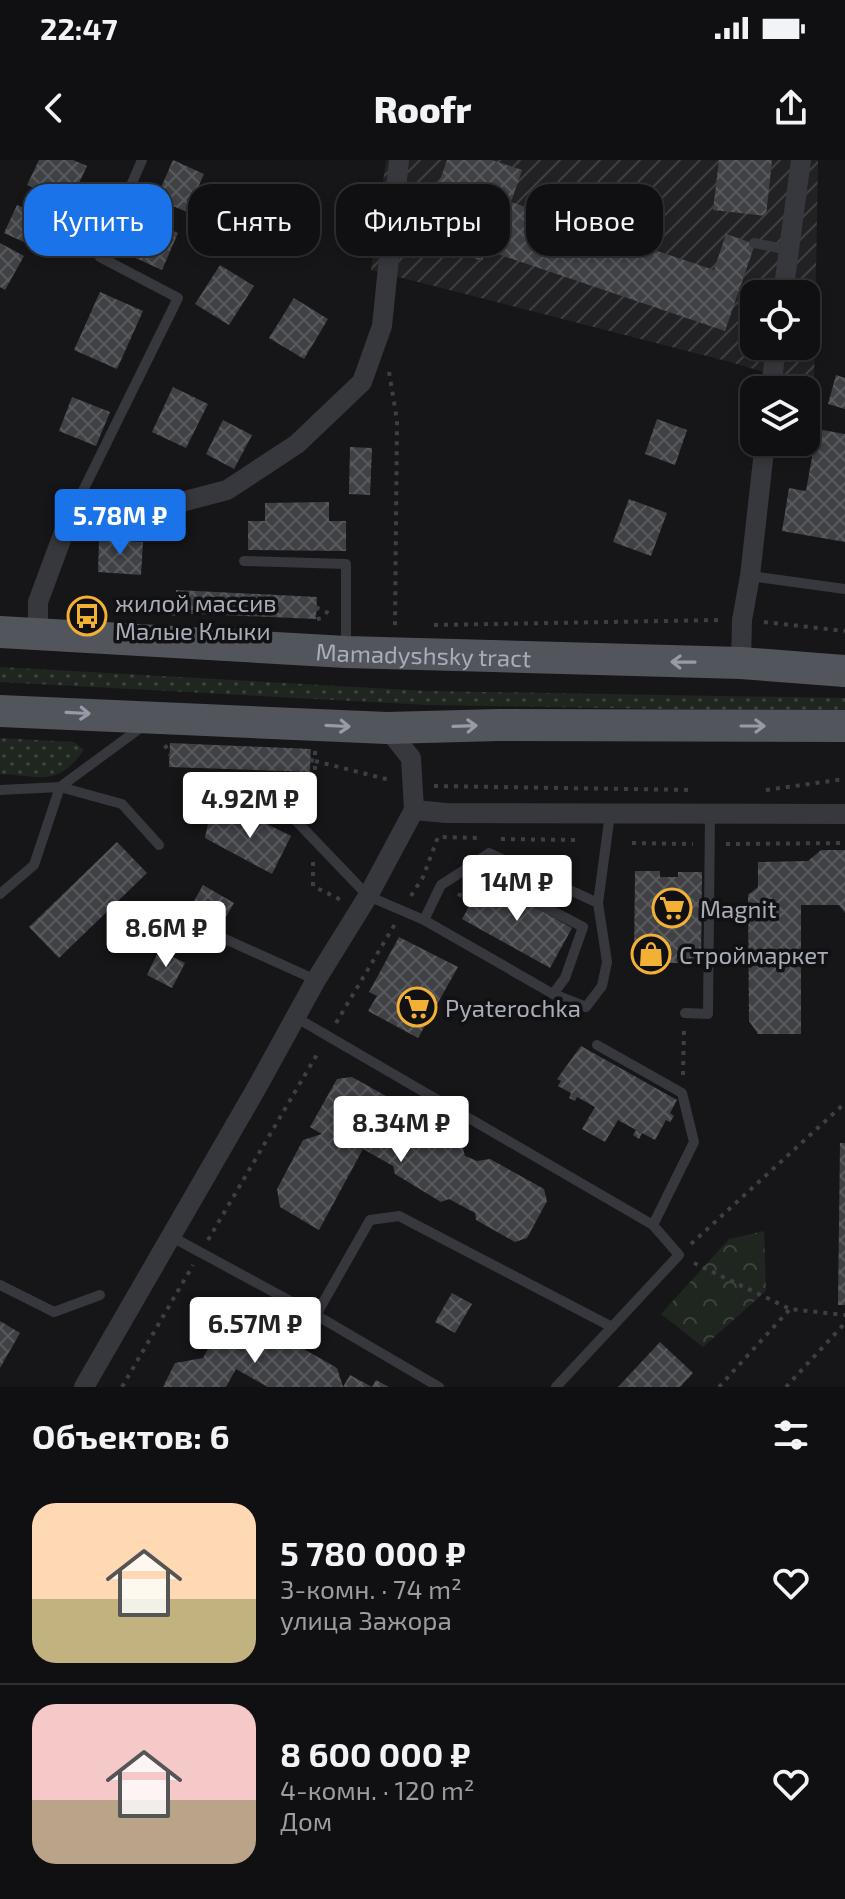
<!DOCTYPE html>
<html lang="ru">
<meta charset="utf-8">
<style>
:root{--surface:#101012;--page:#1e1e20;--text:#f1f3f6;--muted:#9c9d9f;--line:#303032;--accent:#1a73e8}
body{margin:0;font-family:"Exo 2",sans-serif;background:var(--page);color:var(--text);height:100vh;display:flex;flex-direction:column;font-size:30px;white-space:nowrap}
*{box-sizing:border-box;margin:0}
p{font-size:26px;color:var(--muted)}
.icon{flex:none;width:44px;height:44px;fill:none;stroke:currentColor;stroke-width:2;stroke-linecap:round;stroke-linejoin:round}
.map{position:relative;height:1227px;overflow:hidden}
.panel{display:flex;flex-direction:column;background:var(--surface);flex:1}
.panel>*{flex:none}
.hud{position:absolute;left:24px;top:24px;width:798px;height:72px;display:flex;gap:16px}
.fabs{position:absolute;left:740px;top:120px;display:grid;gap:16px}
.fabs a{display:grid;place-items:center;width:80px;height:80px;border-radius:16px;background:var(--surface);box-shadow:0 4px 12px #0003,0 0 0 2px var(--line);font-size:40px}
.price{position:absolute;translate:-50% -68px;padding:0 18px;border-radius:8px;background:#fff;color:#222;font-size:26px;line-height:52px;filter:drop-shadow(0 2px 4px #0008)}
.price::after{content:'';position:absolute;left:50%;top:48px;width:24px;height:18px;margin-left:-12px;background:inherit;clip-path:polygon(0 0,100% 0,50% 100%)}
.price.selected{background:var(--accent);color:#fff}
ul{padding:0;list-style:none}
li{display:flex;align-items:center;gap:24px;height:200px;padding:0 32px}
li+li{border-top:2px solid var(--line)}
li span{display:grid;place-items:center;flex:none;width:224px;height:160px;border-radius:24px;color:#555}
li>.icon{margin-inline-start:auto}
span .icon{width:96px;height:96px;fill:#fffc;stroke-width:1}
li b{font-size:34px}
h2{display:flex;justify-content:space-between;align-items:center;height:96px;padding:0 32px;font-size:34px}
.pill{padding:0 28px;border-radius:24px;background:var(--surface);box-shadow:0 4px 12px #0003,0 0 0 2px var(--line);font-size:28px;line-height:72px}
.pill.selected{background:var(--accent);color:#fff}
.status{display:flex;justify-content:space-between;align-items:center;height:56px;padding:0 40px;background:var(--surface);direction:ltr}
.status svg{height:22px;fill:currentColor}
header{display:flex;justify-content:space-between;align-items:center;height:104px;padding:0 32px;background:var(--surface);font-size:36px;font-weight:800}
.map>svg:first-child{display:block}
</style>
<div class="status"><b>22:47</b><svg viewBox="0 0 49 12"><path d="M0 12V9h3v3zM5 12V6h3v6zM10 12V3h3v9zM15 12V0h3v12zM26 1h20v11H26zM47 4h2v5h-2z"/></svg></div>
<header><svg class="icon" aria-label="back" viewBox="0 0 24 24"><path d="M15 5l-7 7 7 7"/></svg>Roofr<svg class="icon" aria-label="share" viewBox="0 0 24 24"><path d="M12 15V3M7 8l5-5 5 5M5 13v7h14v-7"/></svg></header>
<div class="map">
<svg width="845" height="1227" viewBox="0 0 845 1227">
<defs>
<pattern id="industrial-furrows" width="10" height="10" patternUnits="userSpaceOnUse" patternTransform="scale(2)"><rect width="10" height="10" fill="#222225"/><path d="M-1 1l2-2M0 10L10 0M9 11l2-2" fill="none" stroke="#3f3f43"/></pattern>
<pattern id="grass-dots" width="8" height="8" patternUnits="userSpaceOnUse" patternTransform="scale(2)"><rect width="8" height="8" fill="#1e261f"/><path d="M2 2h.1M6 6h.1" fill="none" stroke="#3c433d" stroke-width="1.8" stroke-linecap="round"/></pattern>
<pattern id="forest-crowns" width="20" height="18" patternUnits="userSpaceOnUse" patternTransform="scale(2)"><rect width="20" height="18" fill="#1e261f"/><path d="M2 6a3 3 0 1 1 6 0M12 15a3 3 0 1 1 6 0" fill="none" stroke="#3c433d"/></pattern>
<pattern id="building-cross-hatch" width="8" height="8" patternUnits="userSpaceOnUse" patternTransform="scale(2)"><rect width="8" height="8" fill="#404145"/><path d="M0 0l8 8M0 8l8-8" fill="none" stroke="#595a5e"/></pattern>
</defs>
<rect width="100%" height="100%" fill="#161618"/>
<path fill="url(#industrial-furrows)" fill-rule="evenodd" d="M386,0H818L814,227L730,202L371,110ZM754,134H806V186H754Z"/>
<g fill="url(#grass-dots)">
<path d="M0,507L428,531L845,538V552L428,545L0,522Z"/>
<path d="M0,578L74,582L84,590C58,627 41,616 0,614Z"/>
</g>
<path fill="url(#forest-crowns)" d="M764,1071L766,1131L703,1187L661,1154L729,1079Z"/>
<g fill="url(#building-cross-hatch)">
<path d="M39,0H73L87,6L69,44L27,25Z"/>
<path d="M173,0L204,14L187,52L156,39Z"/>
<path d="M447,0H492L522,10L511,42L714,110L726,74L755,84L725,171L486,90L482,101L442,87L461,30L439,23Z"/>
<path d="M719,0H772L766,56L713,50Z"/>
<path d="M17,45L48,59L35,87L4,73Z"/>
<path d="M147,59L178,73L162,110L131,96Z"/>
<path d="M0,83L24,96L5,130L0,127Z"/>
<path d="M220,105L254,126L229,165L195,144Z"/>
<path d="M100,132L143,151L117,209L74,190Z"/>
<path d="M294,138L328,159L304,199L269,178Z"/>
<path d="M836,215L845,218V249L828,244Z"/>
<path d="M173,227L208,244L186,288L152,272Z"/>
<path d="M72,237L110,252L96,286L59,271Z"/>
<path d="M657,259L687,270L675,305L645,294Z"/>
<path d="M223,260L252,275L234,309L206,294Z"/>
<path d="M817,269L845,274V382L782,371L789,328L806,331Z"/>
<path d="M350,287L372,288L370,335L349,334Z"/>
<path d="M629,339L667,353L651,396L613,382Z"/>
<path d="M329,342V361H346V391L248,390V361H265V343Z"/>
<path d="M99,379L143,382L141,415L98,412Z"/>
<path d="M176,430L317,437L316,459L175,453Z"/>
<path d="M170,583L311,589L310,612L169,607Z"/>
<path d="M247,654L291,676L272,714L205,678L209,659L237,661Z"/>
<path d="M117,682L147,713L59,798L29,767Z"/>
<path d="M821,690H845V753L839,745H801V874H758L749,861L748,735L758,727V702L808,701Z"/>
<path d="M635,711H660V717H678V712H702L701,803H634Z"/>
<path d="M485,719L572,768L550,808L462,759Z"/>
<path d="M203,725L234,743L224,760L193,743Z"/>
<path d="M399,777L458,807L418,878L368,851L377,836L369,832Z"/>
<path d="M159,790L185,803L172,828L147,815Z"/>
<path d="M581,886L677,940L670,953L674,956L670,962L666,960L655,980L642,973L639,979L633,975L636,970L618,960L605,982L582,969L595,947L577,937L575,941L569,938L571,933L558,926L561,921L557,919Z"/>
<path d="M352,917L395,941L385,958L409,956L461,982L465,996L477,1001L490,999L544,1029L547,1041L527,1078L515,1082L476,1060L475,1053L449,1039L441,1042L395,1014L393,1006L363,989L319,1070L280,1047L277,1029L303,980L322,974L310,967L337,919Z"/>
<path d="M840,983H845V1145H838Z"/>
<path d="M452,1133L472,1144L455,1173L435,1162Z"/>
<path d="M0,1161L20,1173L0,1208Z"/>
<path d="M219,1168L252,1186L281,1176L337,1208L343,1227H268L236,1209L226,1227H163L175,1203L203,1198Z"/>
<path d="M660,1182L693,1213L680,1227H618Z"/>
<path d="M350,1215L372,1227L376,1220L389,1227H343Z"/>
</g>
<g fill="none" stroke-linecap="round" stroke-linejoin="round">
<g stroke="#3d3f44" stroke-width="4" stroke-dasharray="4 6" stroke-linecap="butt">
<path d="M389,212L397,260L395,465"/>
<path d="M316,447L332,455"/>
<path d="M316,447L320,464"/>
<path d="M137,451L176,442L173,457"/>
<path d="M764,462L845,471"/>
<path d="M434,465L722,460"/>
<path d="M165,585L170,595"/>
<path d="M315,591V601L390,620"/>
<path d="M310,600L315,601L314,657"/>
<path d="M434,626L693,630"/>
<path d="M766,630L845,619"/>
<path d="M501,679L577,680"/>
<path d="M632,683L693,684"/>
<path d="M726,684L845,683"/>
<path d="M313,702V726L341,740"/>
<path d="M458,734L473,741"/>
<path d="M411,736L423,717L438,677L480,678"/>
<path d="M336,863L395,764"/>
<path d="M683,915L684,867"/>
<path d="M208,1080L319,891"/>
<path d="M691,1084L845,943"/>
<path d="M694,1103L790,1149L845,1155"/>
<path d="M122,1227L193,1105"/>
<path d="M719,1227L790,1149"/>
<path d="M786,1227L845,1163"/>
</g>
<g stroke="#37383d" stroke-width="10">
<path d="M754,83L789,90"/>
<path d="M69,359L178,138L100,97L142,0"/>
<path d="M244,401L346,404V488"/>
<path d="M750,416L845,429"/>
<path d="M0,630L60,627L122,644L159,685"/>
<path d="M217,634L279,643L368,736L424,760L553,834L565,818L583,767L469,707L441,725L424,760"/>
<path d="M469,707L489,693L598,743"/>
<path d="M0,734L34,705L60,627L143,566"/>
<path d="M225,779L316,820"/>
<path d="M553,834L586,847L602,826L607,802L598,743L610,654"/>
<path d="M685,853L708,854L710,654"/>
<path d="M295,857L653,1065L679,1095L556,1227"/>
<path d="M597,885L682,933L694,982L653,1065"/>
<path d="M172,1077L316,1155L439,1227"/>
<path d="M0,1125L54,1152L100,1135"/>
<path d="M316,1155L370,1060L399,1056L612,1167"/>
</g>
<g stroke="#37383d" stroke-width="20">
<path d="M783,134L801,0"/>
<path d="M771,230L776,186"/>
<path d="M38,475V442L68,361L151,350L227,330L297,284L362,222L382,166L399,0"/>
<path d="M741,503L742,460L750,416L765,282"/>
<path d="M414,650L446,653L845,654"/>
<path d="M84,1227L256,929L316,820L368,736L414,650L411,598L387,568"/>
</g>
<g stroke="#53555c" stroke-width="32">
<path id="s1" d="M0,472L346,492L741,503L845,511"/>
<path d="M0,551L387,568L499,565L845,566"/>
</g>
</g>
<defs><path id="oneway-shaft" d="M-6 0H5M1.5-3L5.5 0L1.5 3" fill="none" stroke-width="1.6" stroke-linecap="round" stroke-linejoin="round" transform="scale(2)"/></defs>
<g stroke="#979ba6">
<use href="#oneway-shaft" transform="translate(683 502) rotate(-179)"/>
<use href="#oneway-shaft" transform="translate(78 553) rotate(3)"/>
<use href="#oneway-shaft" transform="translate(338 566) rotate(3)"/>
<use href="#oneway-shaft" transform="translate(465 566) rotate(-2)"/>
<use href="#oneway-shaft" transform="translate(753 566)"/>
</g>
<defs>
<symbol id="bus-ring" viewBox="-11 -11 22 22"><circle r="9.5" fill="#111113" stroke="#f2b134" stroke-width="1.5"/><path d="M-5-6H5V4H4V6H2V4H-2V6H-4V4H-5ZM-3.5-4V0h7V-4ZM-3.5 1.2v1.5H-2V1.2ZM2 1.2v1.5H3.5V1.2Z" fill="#f2b134"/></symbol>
<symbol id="supermarket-ring" viewBox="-11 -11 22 22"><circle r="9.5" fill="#111113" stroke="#f2b134" stroke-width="1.5"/><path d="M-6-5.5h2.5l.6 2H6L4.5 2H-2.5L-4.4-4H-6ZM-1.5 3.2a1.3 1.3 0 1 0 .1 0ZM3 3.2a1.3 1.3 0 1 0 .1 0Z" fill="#f2b134"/></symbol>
<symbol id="shop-ring" viewBox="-11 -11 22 22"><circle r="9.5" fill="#111113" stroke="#f2b134" stroke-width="1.5"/><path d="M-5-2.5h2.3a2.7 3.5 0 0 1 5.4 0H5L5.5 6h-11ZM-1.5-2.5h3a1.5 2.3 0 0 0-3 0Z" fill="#f2b134"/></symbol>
</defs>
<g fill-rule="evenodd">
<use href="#bus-ring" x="65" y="434" width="44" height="44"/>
<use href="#supermarket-ring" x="650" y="726" width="44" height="44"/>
<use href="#shop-ring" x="629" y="772" width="44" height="44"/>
<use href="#supermarket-ring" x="395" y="825" width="44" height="44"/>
</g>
<g text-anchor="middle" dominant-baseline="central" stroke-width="7" stroke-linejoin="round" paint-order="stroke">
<g font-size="24" fill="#a8adb8" stroke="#111113" text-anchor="start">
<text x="115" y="442">жилой массив<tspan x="115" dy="28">Малые Клыки</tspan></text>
<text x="700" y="748">Magnit</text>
<text x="679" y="794">Строймаркет</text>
<text x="445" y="847">Pyaterochka</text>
</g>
<g font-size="24" fill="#a8adb8" stroke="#111113">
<text stroke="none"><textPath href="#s1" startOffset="424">Mamadyshsky tract</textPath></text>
</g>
</g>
</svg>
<div class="fabs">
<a><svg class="icon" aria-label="locate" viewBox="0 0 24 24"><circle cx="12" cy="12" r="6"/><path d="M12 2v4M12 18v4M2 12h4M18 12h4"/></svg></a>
<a><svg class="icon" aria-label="layers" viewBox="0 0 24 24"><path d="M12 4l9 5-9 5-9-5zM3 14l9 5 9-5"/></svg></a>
</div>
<b class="price selected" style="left:120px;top:397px">5.78M ₽</b>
<b class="price" style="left:250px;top:680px">4.92M ₽</b>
<b class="price" style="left:517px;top:763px">14M ₽</b>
<b class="price" style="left:166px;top:809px">8.6M ₽</b>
<b class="price" style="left:401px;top:1004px">8.34M ₽</b>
<b class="price" style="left:255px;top:1205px">6.57M ₽</b>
<div class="hud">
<a class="pill selected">Купить</a>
<a class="pill">Снять</a>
<a class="pill">Фильтры</a>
<a class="pill">Новое</a>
</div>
</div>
<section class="panel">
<h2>Объектов: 6<svg class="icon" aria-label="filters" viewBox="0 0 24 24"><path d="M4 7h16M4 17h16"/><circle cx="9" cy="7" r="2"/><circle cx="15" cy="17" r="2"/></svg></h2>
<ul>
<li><span style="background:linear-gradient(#ffd9b3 60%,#c2b280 0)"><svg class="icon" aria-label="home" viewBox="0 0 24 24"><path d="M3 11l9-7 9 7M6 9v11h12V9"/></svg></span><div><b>5 780 000 ₽</b><p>3-комн. · 74 m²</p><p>улица Зажора</p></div><svg class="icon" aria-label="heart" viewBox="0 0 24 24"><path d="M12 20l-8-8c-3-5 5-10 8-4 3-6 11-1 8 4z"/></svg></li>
<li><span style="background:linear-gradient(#f6c9c9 60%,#b9a48a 0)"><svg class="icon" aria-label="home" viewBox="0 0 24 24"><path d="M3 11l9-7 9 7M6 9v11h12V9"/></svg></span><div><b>8 600 000 ₽</b><p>4-комн. · 120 m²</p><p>Дом</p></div><svg class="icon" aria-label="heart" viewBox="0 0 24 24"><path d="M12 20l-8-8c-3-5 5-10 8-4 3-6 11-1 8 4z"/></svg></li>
</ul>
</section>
